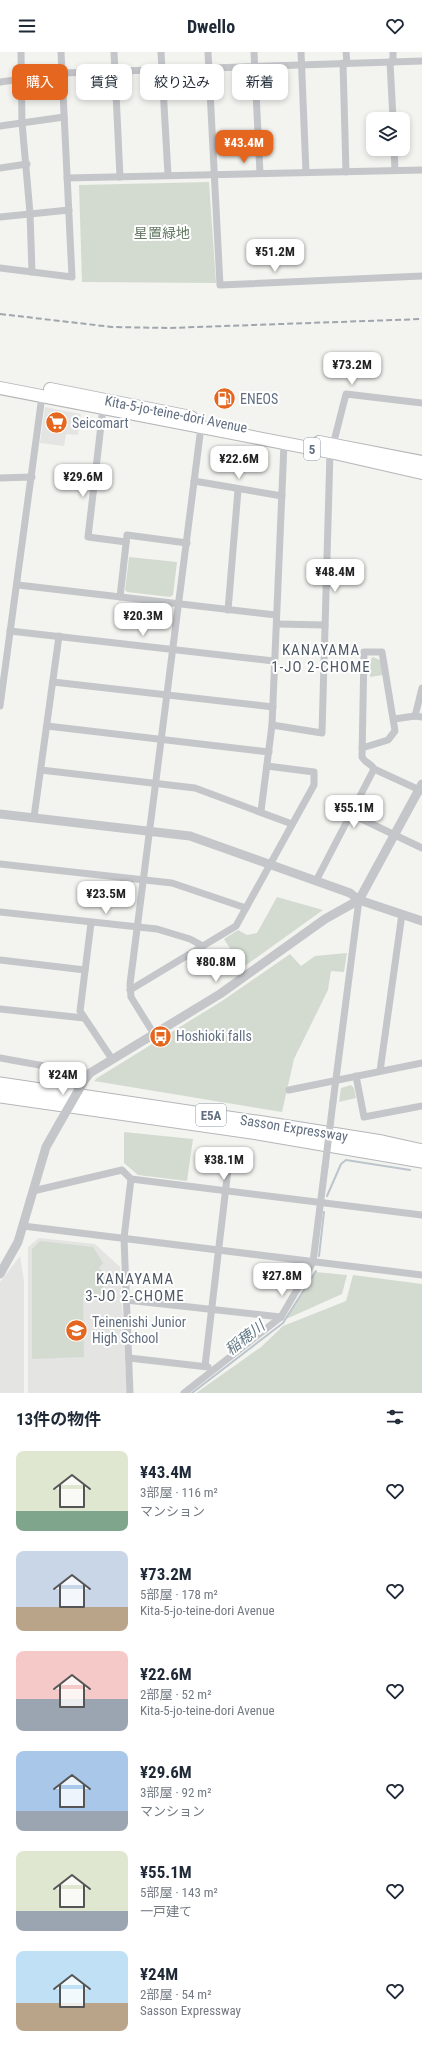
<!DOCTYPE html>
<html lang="ja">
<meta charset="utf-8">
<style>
:root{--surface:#fff;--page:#f6f6f7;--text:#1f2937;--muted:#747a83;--accent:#e5671f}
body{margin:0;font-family:"Roboto Condensed","Noto Sans JP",sans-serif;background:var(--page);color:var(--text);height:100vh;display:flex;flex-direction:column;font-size:15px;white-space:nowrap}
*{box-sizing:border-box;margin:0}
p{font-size:13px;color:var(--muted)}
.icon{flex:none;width:22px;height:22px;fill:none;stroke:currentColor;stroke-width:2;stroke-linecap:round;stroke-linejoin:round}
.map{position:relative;height:1341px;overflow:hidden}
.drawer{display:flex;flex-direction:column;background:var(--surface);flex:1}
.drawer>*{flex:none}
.hud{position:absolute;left:12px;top:12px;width:398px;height:36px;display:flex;gap:8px}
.fabs{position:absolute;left:366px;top:60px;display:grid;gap:8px}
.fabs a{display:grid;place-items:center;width:44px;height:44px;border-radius:8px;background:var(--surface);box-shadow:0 2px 6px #0003;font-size:20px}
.price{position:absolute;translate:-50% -34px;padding:0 9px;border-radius:8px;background:#fff;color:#222;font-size:13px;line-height:26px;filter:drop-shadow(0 1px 2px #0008)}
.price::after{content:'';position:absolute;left:50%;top:24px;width:12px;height:9px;margin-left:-6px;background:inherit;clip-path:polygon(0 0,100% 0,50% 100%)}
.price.on{background:var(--accent);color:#fff}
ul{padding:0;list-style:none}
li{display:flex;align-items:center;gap:12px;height:100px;padding:0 16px}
li span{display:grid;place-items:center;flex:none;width:112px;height:80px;border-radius:8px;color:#555}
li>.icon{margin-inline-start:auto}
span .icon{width:48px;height:48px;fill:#fffc;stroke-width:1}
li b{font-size:17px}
h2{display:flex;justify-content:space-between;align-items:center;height:48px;padding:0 16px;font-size:17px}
.pill{padding:0 14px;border-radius:8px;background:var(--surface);box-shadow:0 2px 6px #0003;font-size:14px;line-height:36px}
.pill.on{background:var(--accent);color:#fff}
header{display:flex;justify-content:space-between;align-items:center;height:52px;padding:0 16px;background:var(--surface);font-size:18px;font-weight:700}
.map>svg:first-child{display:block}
</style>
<header><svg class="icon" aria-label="menu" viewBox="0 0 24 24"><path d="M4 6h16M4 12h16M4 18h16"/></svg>Dwello<svg class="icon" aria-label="heart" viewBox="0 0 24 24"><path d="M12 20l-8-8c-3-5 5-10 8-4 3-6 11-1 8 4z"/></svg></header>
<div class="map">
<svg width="422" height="1341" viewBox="0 0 422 1341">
<rect width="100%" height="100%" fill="#f3f4f0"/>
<g fill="#e4e4e3">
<path d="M45,355L81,362L78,383L66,382L64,394L40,391Z"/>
<path d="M39,1186L95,1192L120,1215L127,1341H28V1195Z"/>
<path d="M20,1204L24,1229V1341H0V1230Z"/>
</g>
<g fill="#d3dbd1">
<path d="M209,130L216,231L82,230L79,133Z"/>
<path d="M129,505L177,510L173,543L170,545L127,540L125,538Z"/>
<path d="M373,605L380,608L383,623L370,625V608Z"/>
<path d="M277,845L323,858L242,916L224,887L238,878L247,883L257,881Z"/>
<path d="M347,901L344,920L331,919L328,938L294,1007L282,1060L94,1029L97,1026L222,949L290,902L301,914L315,904Z"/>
<path d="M351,1033L354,1036L356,1046L339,1050L341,1036Z"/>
<path d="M124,1080L193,1087L187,1129L138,1123L124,1111Z"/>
<path d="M40,1189L93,1195L103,1211L99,1216L103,1220V1242L83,1243L84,1305L32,1307V1197Z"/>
<path d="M316,1220L347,1223L342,1242L284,1268Z"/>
<path d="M353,1223L422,1232V1341H196L261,1295L283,1274L346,1249Z"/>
</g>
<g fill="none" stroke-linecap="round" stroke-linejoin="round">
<g stroke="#bcc5cc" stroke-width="2">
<path d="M327,1144L341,1112L346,1108L410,1118"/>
<path d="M319,1204L324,1160"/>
<path d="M192,1341L283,1271L316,1219"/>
</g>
<defs>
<g id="trunk">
<path d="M0,336L330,400L422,421"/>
<path d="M50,337L191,365"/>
<path d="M319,390L422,410"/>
</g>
<g id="motorway">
<path d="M0,1032L263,1071L382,1090L422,1099"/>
<path d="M0,1044L258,1081L422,1109"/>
</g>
</defs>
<use href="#trunk" stroke="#b4b6ba" stroke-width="14"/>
<use href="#motorway" stroke="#b4b6ba" stroke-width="15"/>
<g stroke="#c4c6ca" stroke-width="7">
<path d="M21,0L22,71L30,161L32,220"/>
<path d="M114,0L120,125"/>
<path d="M161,0L168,123"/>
<path d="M208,0L220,233L422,224"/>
<path d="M254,0L260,121"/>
<path d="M301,0L306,120"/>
<path d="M346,0L347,11"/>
<path d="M393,0V10"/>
<path d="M390,10L393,67"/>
<path d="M343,11L346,120"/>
<path d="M62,21L422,9"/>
<path d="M0,30L22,27"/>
<path d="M0,74L64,65"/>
<path d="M394,97L395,118"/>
<path d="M0,116L27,112"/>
<path d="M67,126L422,118"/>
<path d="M0,165L69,158"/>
<path d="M0,216L72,225L61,0"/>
<path d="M103,356L88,485L126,490"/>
<path d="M333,393L346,342L422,351"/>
<path d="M0,426L32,425"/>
<path d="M194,429L282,444"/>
<path d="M18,533L276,563"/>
<path d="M120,545L127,483L187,491"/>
<path d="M228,558L238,438"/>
<path d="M277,572L325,573"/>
<path d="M10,579L274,609"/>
<path d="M53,630L273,655"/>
<path d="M0,654L42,344"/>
<path d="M415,664L422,636"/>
<path d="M394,667L415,664L422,665"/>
<path d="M272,673L322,681L330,400"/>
<path d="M47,674L269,700"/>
<path d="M362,696L388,688L395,679L382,600H364L362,705C365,711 371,711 374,717L422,739"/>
<path d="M41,718L195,736L292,772"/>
<path d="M261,759L272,673L284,392"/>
<path d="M351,762L422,796"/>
<path d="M34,765L59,584"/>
<path d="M0,812L172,831L246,856"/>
<path d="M316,829L374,717"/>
<path d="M0,860L157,877L190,887L203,894"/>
<path d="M91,871L80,959L112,1007"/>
<path d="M0,908L85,918"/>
<path d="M130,938L236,874L314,733V720L267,714"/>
<path d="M0,957L84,966"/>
<path d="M154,982L131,945L130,932L201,375"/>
<path d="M0,1006L89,1022"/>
<path d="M380,1019L402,862"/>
<path d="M356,1024L364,1065L422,1054"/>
<path d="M289,1038L422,1011"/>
<path d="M333,1050L359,848"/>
<path d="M33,1139L122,1118L131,1127L422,1163"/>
<path d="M23,1174L422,1223"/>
<path d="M126,1248L281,1265"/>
<path d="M129,1306L208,1315"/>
<path d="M205,1314L229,1109"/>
<path d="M130,1341L124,1186L131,1127"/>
<path d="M184,1341L281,1265L313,1210L325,1115"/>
</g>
<g stroke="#c4c6ca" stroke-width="9">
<path d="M0,762L190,784L350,841L359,848L422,869"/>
<path d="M85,1027L90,1021L220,942L325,867L359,848L422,732"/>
<path d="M0,1222L18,1190L46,1095L59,1072"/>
</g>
<use href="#trunk" stroke="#fff" stroke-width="12"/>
<use href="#motorway" stroke="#fff" stroke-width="13"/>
<path stroke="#a1a6ad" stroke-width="2" stroke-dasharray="6 3" stroke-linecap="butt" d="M0,262L112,275L169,276L422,267"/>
<path stroke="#c4c6ca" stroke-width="7" d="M325,1115L333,1050"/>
<path stroke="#c4c6ca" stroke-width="9" d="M59,1072L85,1027"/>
</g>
<defs>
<symbol id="fuel-disc" viewBox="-11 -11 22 22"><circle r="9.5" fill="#e5671f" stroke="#fff"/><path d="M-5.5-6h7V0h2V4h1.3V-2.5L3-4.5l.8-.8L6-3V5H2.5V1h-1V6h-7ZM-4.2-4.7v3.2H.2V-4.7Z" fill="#fff"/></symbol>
<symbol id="supermarket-disc" viewBox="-11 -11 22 22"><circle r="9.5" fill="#e5671f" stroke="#fff"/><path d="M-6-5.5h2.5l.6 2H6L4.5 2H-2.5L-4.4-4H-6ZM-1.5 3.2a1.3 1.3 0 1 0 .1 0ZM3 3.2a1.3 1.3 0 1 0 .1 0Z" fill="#fff"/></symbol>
<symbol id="bus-disc" viewBox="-11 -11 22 22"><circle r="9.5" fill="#e5671f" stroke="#fff"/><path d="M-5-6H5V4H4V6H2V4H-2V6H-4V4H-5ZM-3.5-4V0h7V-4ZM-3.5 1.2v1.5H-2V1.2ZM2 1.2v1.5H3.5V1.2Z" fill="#fff"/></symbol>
<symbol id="school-disc" viewBox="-11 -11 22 22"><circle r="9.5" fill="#e5671f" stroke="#fff"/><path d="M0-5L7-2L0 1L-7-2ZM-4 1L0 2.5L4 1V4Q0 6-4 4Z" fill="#fff"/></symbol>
</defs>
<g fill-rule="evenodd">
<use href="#fuel-disc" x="212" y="334" width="25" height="25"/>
<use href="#supermarket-disc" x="44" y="358" width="25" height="25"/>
<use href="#bus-disc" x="148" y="972" width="25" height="25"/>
<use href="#school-disc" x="64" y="1266" width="25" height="25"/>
</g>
<g text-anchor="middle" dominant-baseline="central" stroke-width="4" stroke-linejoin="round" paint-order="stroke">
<g fill="#fff" stroke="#919aa7" stroke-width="1">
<rect x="304" y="386" width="16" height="22" rx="3"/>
<rect x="196" y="1052" width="30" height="22" rx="3"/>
</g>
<g font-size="13" font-weight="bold" fill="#626f81">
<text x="312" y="397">5</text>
<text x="211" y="1063">E5A</text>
</g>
<g font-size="14" fill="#637861" stroke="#fff">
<text x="162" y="181">星置緑地</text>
</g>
<g font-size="14" fill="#626f81" stroke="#fff" text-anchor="start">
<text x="240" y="347">ENEOS</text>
<text x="72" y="371">Seicomart</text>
<text x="176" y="984">Hoshioki falls</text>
<text x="92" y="1270">Teinenishi Junior<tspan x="92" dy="16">High School</tspan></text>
</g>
<g font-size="14" fill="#626f81" stroke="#fff">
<text transform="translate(176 362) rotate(11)">Kita-5-jo-teine-dori Avenue</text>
<text transform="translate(294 1076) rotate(9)">Sasson Expressway</text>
</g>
<g font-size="15" letter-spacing="1" fill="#505a66" stroke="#fff">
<text x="321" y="598">KANAYAMA<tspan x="321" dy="17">1-JO 2-CHOME</tspan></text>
<text x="135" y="1227">KANAYAMA<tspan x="135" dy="17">3-JO 2-CHOME</tspan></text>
</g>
<g font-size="15" font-style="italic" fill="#637886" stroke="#fff">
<text transform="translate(245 1286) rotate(-38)">稲穂川</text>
</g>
</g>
</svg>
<div class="fabs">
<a><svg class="icon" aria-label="layers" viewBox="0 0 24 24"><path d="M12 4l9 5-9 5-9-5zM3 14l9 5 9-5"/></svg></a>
</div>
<b class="price on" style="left:244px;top:112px">¥43.4M</b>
<b class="price" style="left:275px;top:221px">¥51.2M</b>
<b class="price" style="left:352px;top:334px">¥73.2M</b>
<b class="price" style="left:239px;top:428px">¥22.6M</b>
<b class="price" style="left:83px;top:446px">¥29.6M</b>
<b class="price" style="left:335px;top:541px">¥48.4M</b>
<b class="price" style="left:143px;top:585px">¥20.3M</b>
<b class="price" style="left:354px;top:777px">¥55.1M</b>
<b class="price" style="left:106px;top:863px">¥23.5M</b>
<b class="price" style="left:216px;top:931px">¥80.8M</b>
<b class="price" style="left:63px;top:1044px">¥24M</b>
<b class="price" style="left:224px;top:1129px">¥38.1M</b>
<b class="price" style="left:282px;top:1245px">¥27.8M</b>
<div class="hud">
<a class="pill on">購入</a>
<a class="pill">賃貸</a>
<a class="pill">絞り込み</a>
<a class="pill">新着</a>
</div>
</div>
<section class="drawer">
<h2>13件の物件<svg class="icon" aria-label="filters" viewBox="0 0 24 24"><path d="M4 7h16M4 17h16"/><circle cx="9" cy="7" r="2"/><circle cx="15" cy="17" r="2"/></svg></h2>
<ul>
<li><span style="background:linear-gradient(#dfe7d0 75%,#7fa58c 0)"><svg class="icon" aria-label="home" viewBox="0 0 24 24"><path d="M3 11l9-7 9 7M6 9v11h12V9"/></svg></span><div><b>¥43.4M</b><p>3部屋 · 116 m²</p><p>マンション</p></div><svg class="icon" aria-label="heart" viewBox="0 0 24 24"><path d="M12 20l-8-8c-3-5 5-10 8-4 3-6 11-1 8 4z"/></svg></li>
<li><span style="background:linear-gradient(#c9d6e8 70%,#b9a48a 0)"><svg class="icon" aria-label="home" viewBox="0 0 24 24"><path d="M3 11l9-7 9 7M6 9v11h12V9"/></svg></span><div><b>¥73.2M</b><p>5部屋 · 178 m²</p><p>Kita-5-jo-teine-dori Avenue</p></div><svg class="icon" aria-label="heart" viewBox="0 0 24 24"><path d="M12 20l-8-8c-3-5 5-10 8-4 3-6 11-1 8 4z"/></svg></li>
<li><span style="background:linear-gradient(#f6c9c9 60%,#9aa5b1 0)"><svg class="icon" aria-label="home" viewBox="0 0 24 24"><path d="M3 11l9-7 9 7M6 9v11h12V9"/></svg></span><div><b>¥22.6M</b><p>2部屋 · 52 m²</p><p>Kita-5-jo-teine-dori Avenue</p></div><svg class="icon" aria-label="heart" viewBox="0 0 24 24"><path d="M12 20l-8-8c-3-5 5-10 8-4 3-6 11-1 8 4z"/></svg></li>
<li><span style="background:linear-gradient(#a9c7e8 75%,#9aa5b1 0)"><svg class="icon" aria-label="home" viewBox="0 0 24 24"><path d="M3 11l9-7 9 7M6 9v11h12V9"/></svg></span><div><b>¥29.6M</b><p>3部屋 · 92 m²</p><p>マンション</p></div><svg class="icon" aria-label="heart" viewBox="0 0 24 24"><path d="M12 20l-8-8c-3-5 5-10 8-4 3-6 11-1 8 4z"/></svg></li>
<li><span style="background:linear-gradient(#dfe7d0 75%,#9aa5b1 0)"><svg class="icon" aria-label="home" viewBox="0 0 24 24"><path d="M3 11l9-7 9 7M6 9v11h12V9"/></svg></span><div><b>¥55.1M</b><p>5部屋 · 143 m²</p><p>一戸建て</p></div><svg class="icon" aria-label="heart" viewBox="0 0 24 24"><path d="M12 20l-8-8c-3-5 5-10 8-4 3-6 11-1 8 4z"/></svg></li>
<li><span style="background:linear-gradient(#bfe0f5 65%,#b9a48a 0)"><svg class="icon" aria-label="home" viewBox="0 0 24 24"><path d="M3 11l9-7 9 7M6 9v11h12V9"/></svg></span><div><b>¥24M</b><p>2部屋 · 54 m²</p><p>Sasson Expressway</p></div><svg class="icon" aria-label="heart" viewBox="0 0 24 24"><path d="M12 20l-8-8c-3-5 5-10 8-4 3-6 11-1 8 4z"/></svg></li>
</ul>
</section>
